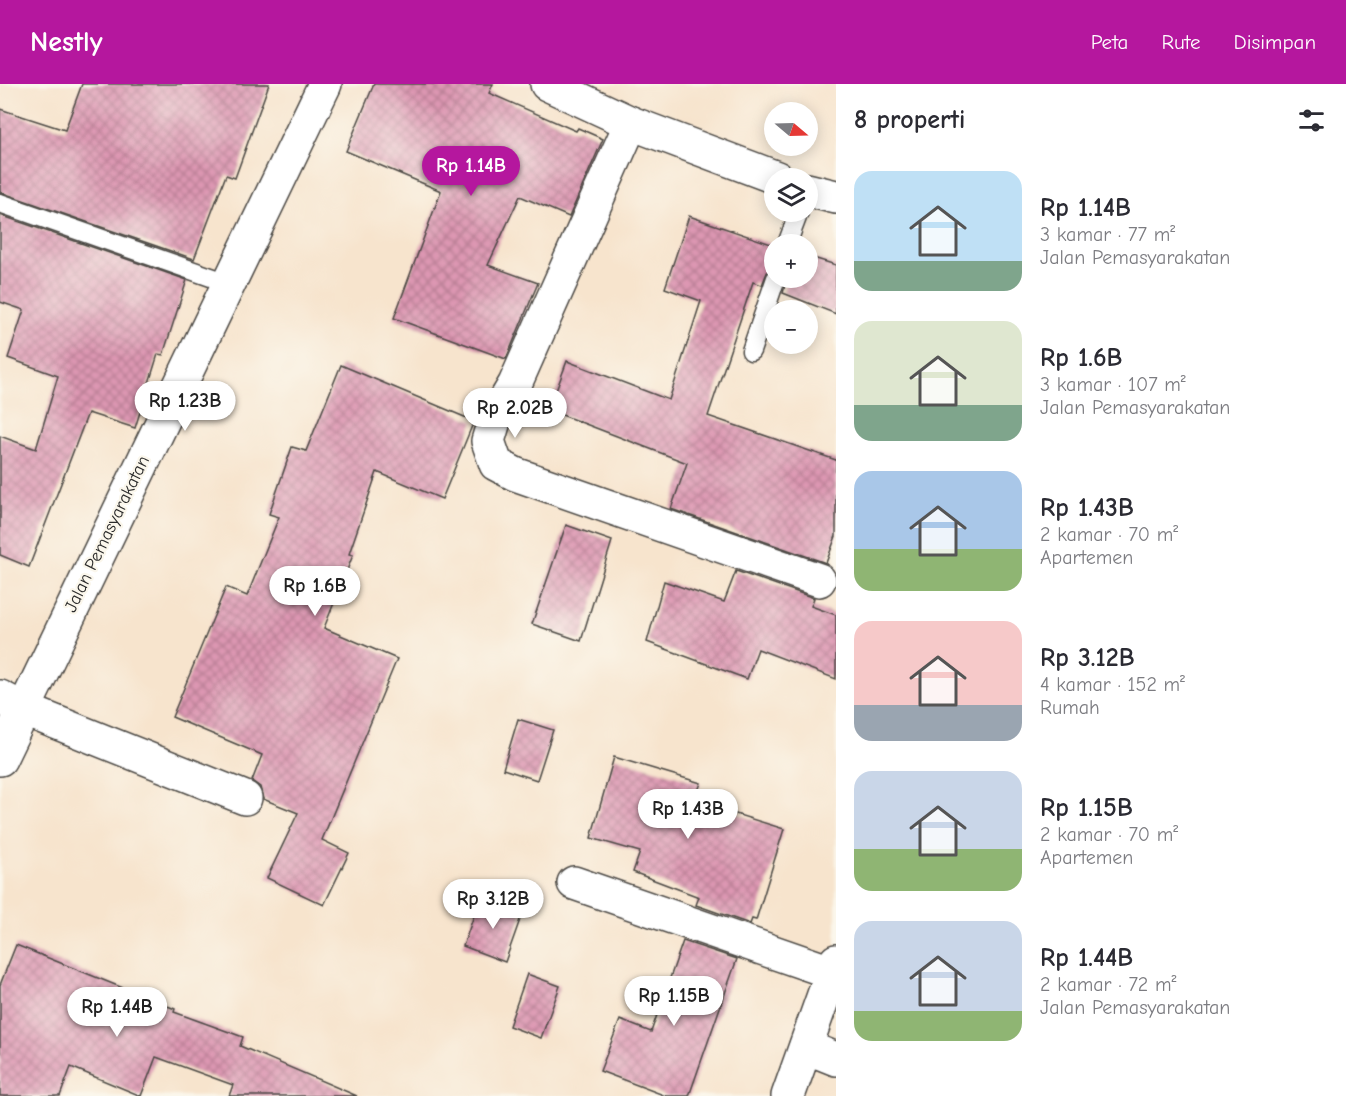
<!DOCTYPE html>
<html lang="id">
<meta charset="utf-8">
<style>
:root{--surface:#fff;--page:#f2f2f3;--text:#2b2b33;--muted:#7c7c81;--accent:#b5179e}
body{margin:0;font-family:"Comic Neue",sans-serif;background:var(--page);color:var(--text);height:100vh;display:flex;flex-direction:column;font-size:22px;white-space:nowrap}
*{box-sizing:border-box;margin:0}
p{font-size:20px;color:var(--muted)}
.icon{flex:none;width:33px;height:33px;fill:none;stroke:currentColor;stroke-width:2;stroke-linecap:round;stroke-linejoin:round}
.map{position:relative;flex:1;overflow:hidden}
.drawer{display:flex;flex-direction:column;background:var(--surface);width:510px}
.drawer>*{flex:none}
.needle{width:39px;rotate:109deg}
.tools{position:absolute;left:764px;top:18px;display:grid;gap:12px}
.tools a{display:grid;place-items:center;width:54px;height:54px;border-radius:50%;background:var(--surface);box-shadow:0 3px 15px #0003;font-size:30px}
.price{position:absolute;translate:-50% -51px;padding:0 14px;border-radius:21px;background:#fff;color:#222;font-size:20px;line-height:39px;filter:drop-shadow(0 2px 3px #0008)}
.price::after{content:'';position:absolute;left:50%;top:36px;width:18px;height:14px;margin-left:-9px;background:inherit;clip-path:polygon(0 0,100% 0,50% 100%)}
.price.active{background:var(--accent);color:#fff}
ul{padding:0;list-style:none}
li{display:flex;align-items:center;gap:18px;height:150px;padding:0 18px}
li span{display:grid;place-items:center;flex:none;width:168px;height:120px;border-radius:18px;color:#555}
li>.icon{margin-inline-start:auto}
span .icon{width:72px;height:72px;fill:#fffc;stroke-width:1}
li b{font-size:26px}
h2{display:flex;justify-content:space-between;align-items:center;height:72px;padding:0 18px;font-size:26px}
header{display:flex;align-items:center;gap:36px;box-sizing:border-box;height:84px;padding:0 30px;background:var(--accent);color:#fff}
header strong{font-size:28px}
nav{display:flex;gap:33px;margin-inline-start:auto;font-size:21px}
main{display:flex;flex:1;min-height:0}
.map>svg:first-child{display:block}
</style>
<header>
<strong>Nestly</strong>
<nav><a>Peta</a><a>Rute</a><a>Disimpan</a></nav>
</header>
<main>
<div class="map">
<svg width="836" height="1012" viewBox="0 0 836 1012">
<defs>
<pattern id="building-cross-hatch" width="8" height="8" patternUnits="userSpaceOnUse" patternTransform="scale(1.5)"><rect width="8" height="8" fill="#dd97b2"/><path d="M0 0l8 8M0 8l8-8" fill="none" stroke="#b37b91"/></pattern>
</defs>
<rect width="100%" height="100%" fill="#fbf7ec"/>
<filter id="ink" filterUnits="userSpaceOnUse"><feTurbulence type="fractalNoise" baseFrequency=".0167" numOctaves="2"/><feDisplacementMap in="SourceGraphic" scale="12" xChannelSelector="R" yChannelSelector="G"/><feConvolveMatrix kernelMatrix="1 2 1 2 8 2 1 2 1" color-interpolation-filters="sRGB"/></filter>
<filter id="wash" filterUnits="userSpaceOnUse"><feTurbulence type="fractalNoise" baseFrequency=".008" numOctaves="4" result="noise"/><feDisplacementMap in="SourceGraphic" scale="24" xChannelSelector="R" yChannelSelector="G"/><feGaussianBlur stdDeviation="1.35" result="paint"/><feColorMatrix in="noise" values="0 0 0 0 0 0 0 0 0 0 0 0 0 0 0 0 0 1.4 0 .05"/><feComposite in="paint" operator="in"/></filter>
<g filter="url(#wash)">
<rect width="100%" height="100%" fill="#f7e4cd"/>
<g id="blocks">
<g fill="url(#building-cross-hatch)">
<path d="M82,0H269L235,94L226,91L194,175L0,108V25L65,46Z"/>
<path d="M374,0H493L489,9L576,47L578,44L603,55L569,133L520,112L488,181L538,199L506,275L394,234L441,107L346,67Z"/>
<path d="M0,131L187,196L163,271L158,270L135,344L88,329L29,483L0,471V352L36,365L58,292L8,274L24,226L0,218Z"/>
<path d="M689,132L774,161V183L768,186L762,201L753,198L708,332L836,376V452L826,479L671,425L687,379L549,326L567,277L669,316L701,217L665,204Z"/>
<path d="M807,172L836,181V230L783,209L787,194H807Z"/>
<path d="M341,281L474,337L442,415L377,388L349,470L353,471L324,544L397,575L322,756L349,769L324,821L267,794L298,729L263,715L260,703L252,697L262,671L172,633L226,503L247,512L279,433L269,430L292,363L306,367Z"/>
<path d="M566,441L612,457L581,557L532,540Z"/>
<path d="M736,487L814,514L811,522L836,531V595L758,565L747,595L647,558L664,497L724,518Z"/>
<path d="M518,635L553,646L537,696L503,685Z"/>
<path d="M614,673L701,699L694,717L784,745L756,836L752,835L750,840L696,821L699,813L633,788L640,768L591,754Z"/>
<path d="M480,815L522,830L505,878L463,862Z"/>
<path d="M683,857L737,875L689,1012H666L600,987L620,936L651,948Z"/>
<path d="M16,861L175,925L174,928L243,953L240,962L357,1012H229L233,1001L156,973L141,1012L71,983L60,1012H0V901Z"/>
<path d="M527,890L560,902L541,954L509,942Z"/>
</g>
</g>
</g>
<g filter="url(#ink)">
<use href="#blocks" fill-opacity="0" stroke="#4a4743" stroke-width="1.5"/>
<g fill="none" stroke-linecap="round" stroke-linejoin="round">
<defs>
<g id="service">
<path d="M0,119L228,199"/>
<path d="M787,160L799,128"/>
<path d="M751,267L776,194"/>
</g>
<g id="minor">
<path d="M547,0L631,39L777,94"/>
<path d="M631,39L515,300L495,334L488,357L496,380L515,390L819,496"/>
<path d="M807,106L836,113"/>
<path d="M0,613L23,625L245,714"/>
<path d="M574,799L831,888"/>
<path d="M806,963L836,975"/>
<path d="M788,1012L836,877"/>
</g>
<path id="tertiary" d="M0,675L325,0"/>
</defs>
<use href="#service" stroke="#4a4743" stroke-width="21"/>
<use href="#minor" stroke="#4a4743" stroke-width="36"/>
<use href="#tertiary" stroke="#4a4743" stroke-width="36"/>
<use href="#service" stroke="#fff" stroke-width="18"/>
<use href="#minor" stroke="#fff" stroke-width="33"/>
<use href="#tertiary" stroke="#fff" stroke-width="33"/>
</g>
</g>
<g text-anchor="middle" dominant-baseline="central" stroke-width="4.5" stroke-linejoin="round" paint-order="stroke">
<g font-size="18" fill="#2b2b2b" stroke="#fbf7ec">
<text transform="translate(107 450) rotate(-64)">Jalan Pemasyarakatan</text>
</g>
</g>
</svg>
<div class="tools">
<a><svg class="needle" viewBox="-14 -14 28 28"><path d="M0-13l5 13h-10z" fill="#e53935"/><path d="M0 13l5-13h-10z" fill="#7c7c81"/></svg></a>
<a><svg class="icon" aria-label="layers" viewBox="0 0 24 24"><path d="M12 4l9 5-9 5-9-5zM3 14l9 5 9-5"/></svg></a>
<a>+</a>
<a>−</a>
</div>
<b class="price active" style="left:471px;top:113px">Rp 1.14B</b>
<b class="price" style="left:185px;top:348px">Rp 1.23B</b>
<b class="price" style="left:515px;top:355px">Rp 2.02B</b>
<b class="price" style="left:315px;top:533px">Rp 1.6B</b>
<b class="price" style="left:688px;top:756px">Rp 1.43B</b>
<b class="price" style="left:493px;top:846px">Rp 3.12B</b>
<b class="price" style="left:674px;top:943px">Rp 1.15B</b>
<b class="price" style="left:117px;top:954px">Rp 1.44B</b>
</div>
<section class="drawer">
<h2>8 properti<svg class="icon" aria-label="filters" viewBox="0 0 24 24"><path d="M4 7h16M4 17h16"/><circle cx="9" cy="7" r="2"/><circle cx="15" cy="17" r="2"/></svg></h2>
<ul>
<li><span style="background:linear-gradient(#bfe0f5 75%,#7fa58c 0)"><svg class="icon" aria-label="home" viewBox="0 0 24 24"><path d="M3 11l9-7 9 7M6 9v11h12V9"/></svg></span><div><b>Rp 1.14B</b><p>3 kamar · 77 m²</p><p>Jalan Pemasyarakatan</p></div></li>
<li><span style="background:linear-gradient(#dfe7d0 70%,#7fa58c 0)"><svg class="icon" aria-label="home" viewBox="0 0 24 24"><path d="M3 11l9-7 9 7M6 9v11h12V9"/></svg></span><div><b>Rp 1.6B</b><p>3 kamar · 107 m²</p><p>Jalan Pemasyarakatan</p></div></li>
<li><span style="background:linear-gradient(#a9c7e8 65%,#8fb573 0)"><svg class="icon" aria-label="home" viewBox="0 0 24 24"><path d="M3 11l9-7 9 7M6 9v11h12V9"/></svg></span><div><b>Rp 1.43B</b><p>2 kamar · 70 m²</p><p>Apartemen</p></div></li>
<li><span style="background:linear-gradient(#f6c9c9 70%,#9aa5b1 0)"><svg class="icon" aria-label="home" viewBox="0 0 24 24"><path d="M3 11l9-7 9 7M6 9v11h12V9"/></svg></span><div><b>Rp 3.12B</b><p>4 kamar · 152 m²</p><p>Rumah</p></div></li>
<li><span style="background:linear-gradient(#c9d6e8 65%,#8fb573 0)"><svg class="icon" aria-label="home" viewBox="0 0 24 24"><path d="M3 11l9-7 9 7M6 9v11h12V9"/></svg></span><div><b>Rp 1.15B</b><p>2 kamar · 70 m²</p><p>Apartemen</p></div></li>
<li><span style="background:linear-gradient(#c9d6e8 75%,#8fb573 0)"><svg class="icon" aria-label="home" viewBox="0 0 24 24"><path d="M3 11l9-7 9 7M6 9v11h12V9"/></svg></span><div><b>Rp 1.44B</b><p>2 kamar · 72 m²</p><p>Jalan Pemasyarakatan</p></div></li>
</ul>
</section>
</main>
